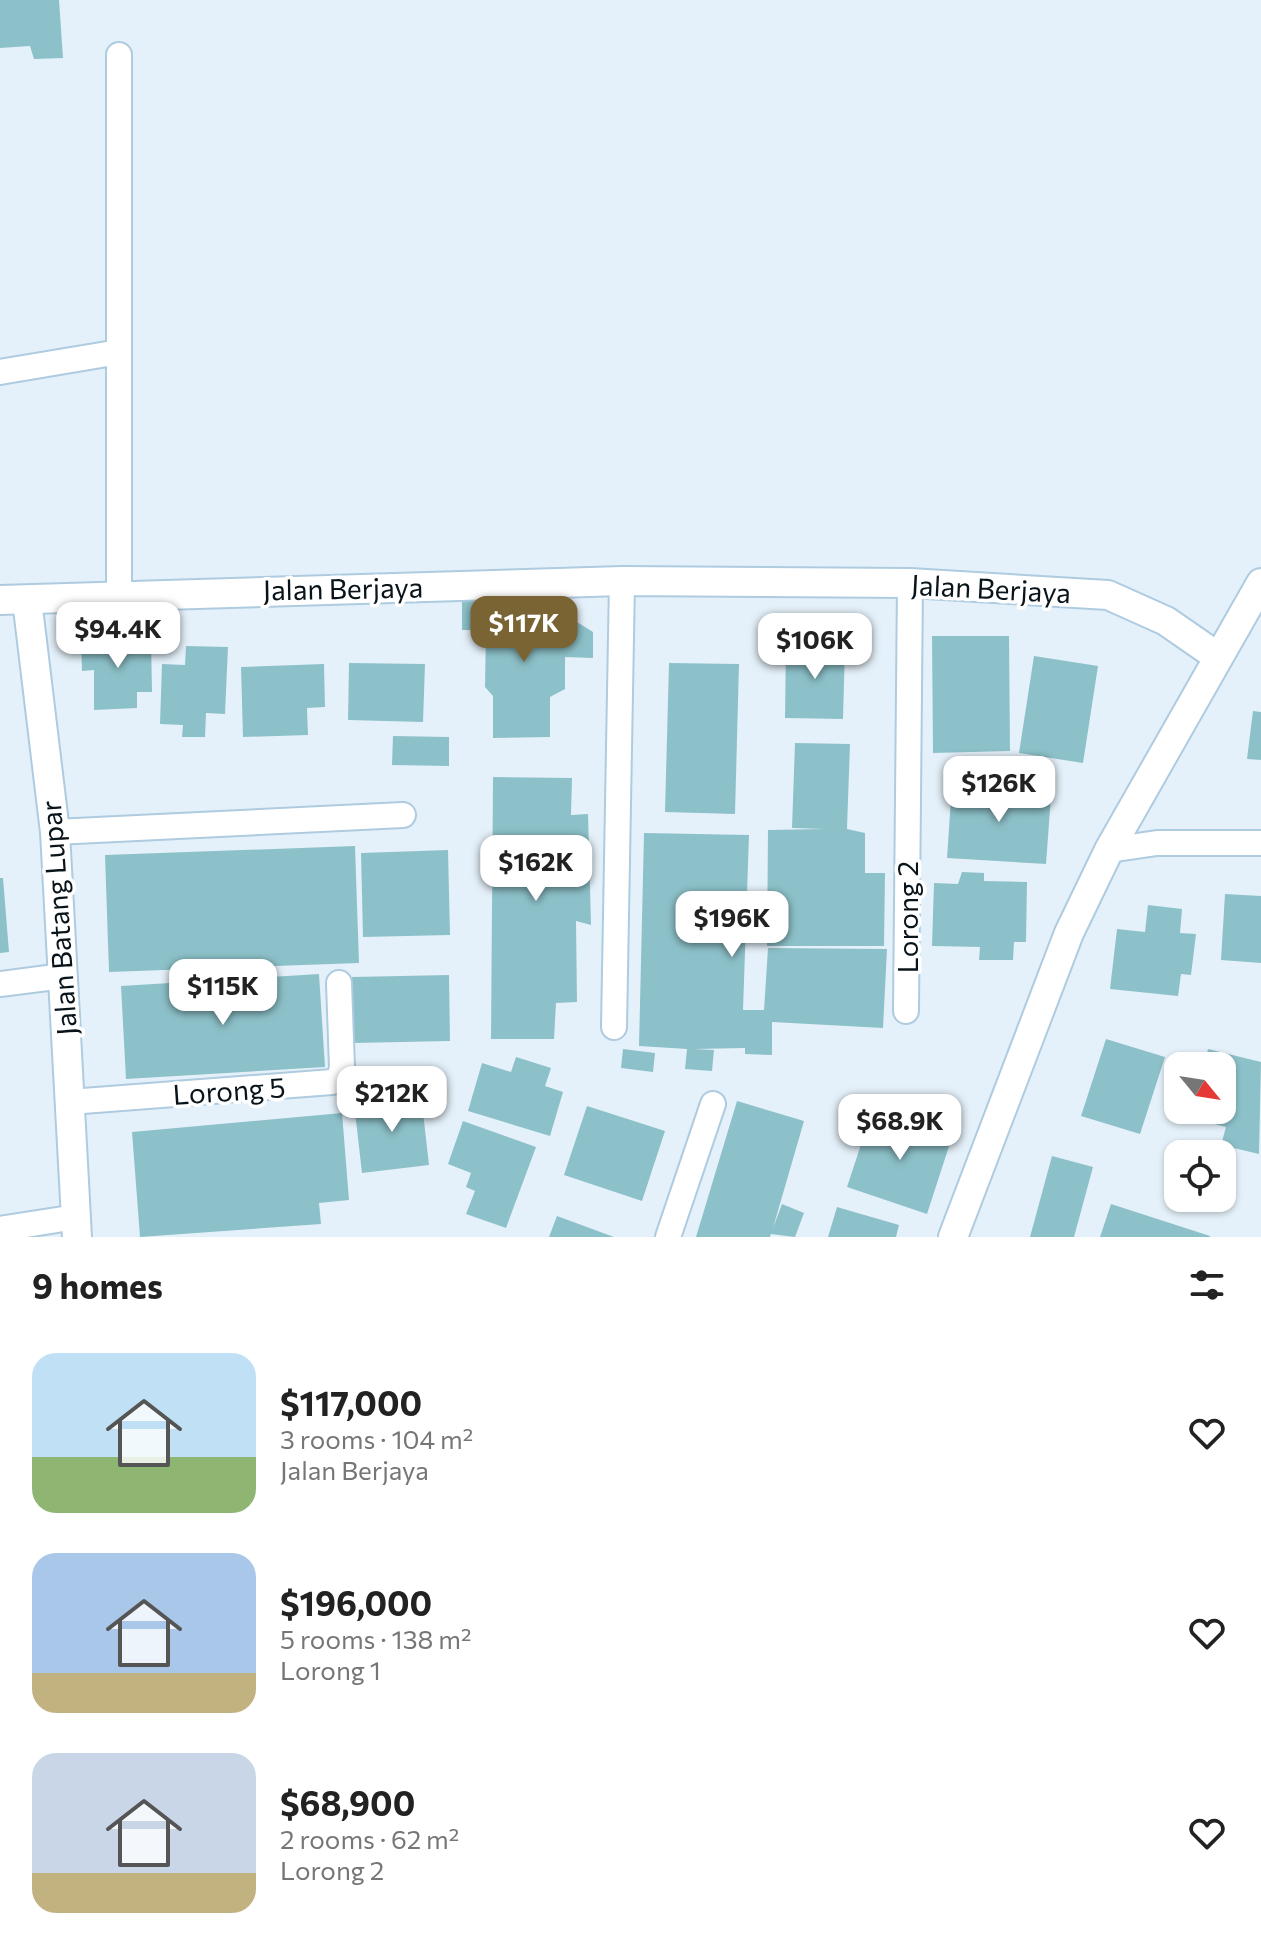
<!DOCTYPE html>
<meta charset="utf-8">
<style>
:root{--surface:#fff;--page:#f2f2f2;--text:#222;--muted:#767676;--accent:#7a6434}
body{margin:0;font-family:Commissioner,sans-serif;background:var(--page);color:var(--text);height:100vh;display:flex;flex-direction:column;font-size:30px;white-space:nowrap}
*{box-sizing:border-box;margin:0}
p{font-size:26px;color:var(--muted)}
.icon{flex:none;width:44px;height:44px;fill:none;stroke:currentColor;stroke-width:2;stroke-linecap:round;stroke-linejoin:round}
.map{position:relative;height:1237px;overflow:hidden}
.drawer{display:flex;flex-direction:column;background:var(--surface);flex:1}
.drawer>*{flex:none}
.needle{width:52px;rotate:120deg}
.buttons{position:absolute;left:1164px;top:1052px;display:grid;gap:16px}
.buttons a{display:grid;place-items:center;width:72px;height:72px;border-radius:16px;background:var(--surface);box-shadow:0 2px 6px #0004;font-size:40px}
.price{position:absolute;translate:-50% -68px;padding:0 18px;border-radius:16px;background:#fff;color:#222;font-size:26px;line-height:52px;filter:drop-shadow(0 2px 4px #0008)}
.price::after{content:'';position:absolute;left:50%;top:48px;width:24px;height:18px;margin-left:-12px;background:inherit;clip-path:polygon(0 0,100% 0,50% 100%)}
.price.on{background:var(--accent);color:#fff}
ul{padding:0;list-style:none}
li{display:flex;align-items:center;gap:24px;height:200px;padding:0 32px}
li span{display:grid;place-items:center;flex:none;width:224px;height:160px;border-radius:24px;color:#555}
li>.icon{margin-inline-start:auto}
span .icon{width:96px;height:96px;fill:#fffc;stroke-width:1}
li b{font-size:34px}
h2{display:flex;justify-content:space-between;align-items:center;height:96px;padding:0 32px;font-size:34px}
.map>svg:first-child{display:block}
</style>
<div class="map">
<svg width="1261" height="1237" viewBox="0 0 1261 1237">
<rect width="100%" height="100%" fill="#e5f1fa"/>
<g fill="#8dc1c9">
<path d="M0,0H59L63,58L34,59L30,46L0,48Z"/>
<path d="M462,598L512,599L511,630H551V606L593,632V658L565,657V689L550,697V737L493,738V696L485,687L486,630H462Z"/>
<path d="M932,636H1009L1010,751L933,753Z"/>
<path d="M151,638L152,692H137V708L94,710V670L82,671L81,639Z"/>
<path d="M786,644L845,645L843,719L785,718Z"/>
<path d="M186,646L228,647L225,714L206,713L205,737H182L183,725L160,724L162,664L185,665Z"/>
<path d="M1034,656L1098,666L1083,763L1019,753Z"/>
<path d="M349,663L425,664L423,722L348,720Z"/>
<path d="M669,663L739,664L735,814L665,812Z"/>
<path d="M324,664L325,707L307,708L308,735L243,737L241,667Z"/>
<path d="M1253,711L1261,712V760L1247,759Z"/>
<path d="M393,736L449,737V766L392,765Z"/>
<path d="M795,743L850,744L847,829L865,833V873H885L884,946H767L768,830L824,829L792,828Z"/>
<path d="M493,777L572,778L571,815L588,814L591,925L576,921L577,1002L556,1003L554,1039H491Z"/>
<path d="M952,784L1035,789V795L1051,796L1046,864L947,858Z"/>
<path d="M644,833L749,835L743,1010H764L768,948L887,949L883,1028L772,1022V1055L745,1054V1048L694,1049L714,1050L712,1071L685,1069L687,1049L639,1046Z"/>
<path d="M355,846L359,963L109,972L105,855Z"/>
<path d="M448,850L450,935L363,937L361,853Z"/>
<path d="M962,872L984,873V881L1027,882L1026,942H1014L1013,960H979L980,947L932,946L934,883L958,884Z"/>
<path d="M0,878H3L9,952L0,953Z"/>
<path d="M1225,894L1261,896V963L1221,960Z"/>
<path d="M1148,905L1182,909L1180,933L1196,934L1191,975L1181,974L1178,996L1110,989L1117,929L1145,932Z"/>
<path d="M319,974L325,1067L126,1079L121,986Z"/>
<path d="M449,975L450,1041L353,1043L352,977Z"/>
<path d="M1106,1039L1165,1057L1140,1134L1081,1116Z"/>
<path d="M623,1049L655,1053L653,1072L621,1068Z"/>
<path d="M1208,1049L1261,1062L1259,1154L1221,1145L1226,1127L1191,1118L1193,1110H1222V1066H1204Z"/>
<path d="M516,1057L551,1068L545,1086L563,1092L550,1136L468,1111L482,1063L511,1072Z"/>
<path d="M421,1095L429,1165L362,1173L354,1103Z"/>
<path d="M737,1101L804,1121L773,1228L782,1204L804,1213L795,1237L771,1234L770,1237H696Z"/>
<path d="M587,1106L665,1131L642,1201L564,1175Z"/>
<path d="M872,1111L952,1137L927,1214L847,1187Z"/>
<path d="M342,1113L349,1200L319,1203L321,1224L140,1237L132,1132Z"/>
<path d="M463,1121L536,1147L506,1228L466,1214L475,1191L466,1187L471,1173L448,1164Z"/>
<path d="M1052,1156L1093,1167L1074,1237H1030Z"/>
<path d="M1111,1204L1210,1236V1237H1100Z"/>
<path d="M837,1207L899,1225L896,1237H828Z"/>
<path d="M557,1216L614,1237H549Z"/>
</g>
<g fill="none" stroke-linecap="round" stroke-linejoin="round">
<defs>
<g id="minor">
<path d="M119,55V593"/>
<path d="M0,372L119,352"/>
<path d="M55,832L403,815"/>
<path d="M1109,850L1157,843H1261"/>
<path d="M0,984L63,976"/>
<path d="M906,1011L910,583"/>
<path d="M614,1027L622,581"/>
<path d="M70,1102L332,1082L339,1078L342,1068L339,983"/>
<path d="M0,1229L76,1217"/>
<path d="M668,1237L713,1104"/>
</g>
<g id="tertiary">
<path d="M0,600L622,581L910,583L1108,595L1166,621L1218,657"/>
<path d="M27,600L55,832L77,1237"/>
<path d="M953,1237L1069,933L1109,850L1261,583"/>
</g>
</defs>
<use href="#minor" stroke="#aecbe0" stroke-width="28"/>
<use href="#tertiary" stroke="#aecbe0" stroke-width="32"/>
<use href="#minor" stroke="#fff" stroke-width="24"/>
<use href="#tertiary" stroke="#fff" stroke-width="28"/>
</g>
<g text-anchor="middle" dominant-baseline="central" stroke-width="7" stroke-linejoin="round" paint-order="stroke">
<g font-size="28" fill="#08131a" stroke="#fff">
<text transform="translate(343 588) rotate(-1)">Jalan Berjaya</text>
<text transform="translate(991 588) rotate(3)">Jalan Berjaya</text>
<text transform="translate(907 917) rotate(-90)">Lorong 2</text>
<text transform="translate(58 918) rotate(-94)">Jalan Batang Lupar</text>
<text transform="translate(229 1090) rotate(-4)">Lorong 5</text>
</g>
</g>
</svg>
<div class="buttons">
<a><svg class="needle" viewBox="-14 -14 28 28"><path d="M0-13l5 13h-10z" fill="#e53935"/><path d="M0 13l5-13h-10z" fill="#767676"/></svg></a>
<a><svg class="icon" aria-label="locate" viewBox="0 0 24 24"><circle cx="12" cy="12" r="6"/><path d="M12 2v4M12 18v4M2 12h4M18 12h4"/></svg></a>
</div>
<b class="price on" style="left:524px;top:664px">$117K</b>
<b class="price" style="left:118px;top:670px">$94.4K</b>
<b class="price" style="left:815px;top:681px">$106K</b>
<b class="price" style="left:999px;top:824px">$126K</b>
<b class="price" style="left:536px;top:903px">$162K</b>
<b class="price" style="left:732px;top:959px">$196K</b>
<b class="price" style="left:223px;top:1027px">$115K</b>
<b class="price" style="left:392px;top:1134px">$212K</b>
<b class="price" style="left:900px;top:1162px">$68.9K</b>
</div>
<section class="drawer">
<h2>9 homes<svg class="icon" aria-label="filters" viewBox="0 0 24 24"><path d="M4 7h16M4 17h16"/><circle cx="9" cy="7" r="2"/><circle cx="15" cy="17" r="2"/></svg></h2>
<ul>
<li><span style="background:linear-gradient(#bfe0f5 65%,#8fb573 0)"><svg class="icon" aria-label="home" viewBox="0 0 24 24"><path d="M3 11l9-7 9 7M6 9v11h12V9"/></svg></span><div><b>$117,000</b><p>3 rooms · 104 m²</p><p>Jalan Berjaya</p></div><svg class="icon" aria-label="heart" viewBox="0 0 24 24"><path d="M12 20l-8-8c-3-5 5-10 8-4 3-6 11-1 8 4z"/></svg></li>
<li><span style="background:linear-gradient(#a9c7e8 75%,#c2b280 0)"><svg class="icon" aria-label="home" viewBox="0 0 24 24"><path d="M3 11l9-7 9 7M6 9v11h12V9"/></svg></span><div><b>$196,000</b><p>5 rooms · 138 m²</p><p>Lorong 1</p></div><svg class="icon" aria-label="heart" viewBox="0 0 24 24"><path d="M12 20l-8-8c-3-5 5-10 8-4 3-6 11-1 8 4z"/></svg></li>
<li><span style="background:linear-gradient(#c9d6e8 75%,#c2b280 0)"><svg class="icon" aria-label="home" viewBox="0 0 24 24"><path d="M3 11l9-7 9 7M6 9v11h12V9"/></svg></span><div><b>$68,900</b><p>2 rooms · 62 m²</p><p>Lorong 2</p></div><svg class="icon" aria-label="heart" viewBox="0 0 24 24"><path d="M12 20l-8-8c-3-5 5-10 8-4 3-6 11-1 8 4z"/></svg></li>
</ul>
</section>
